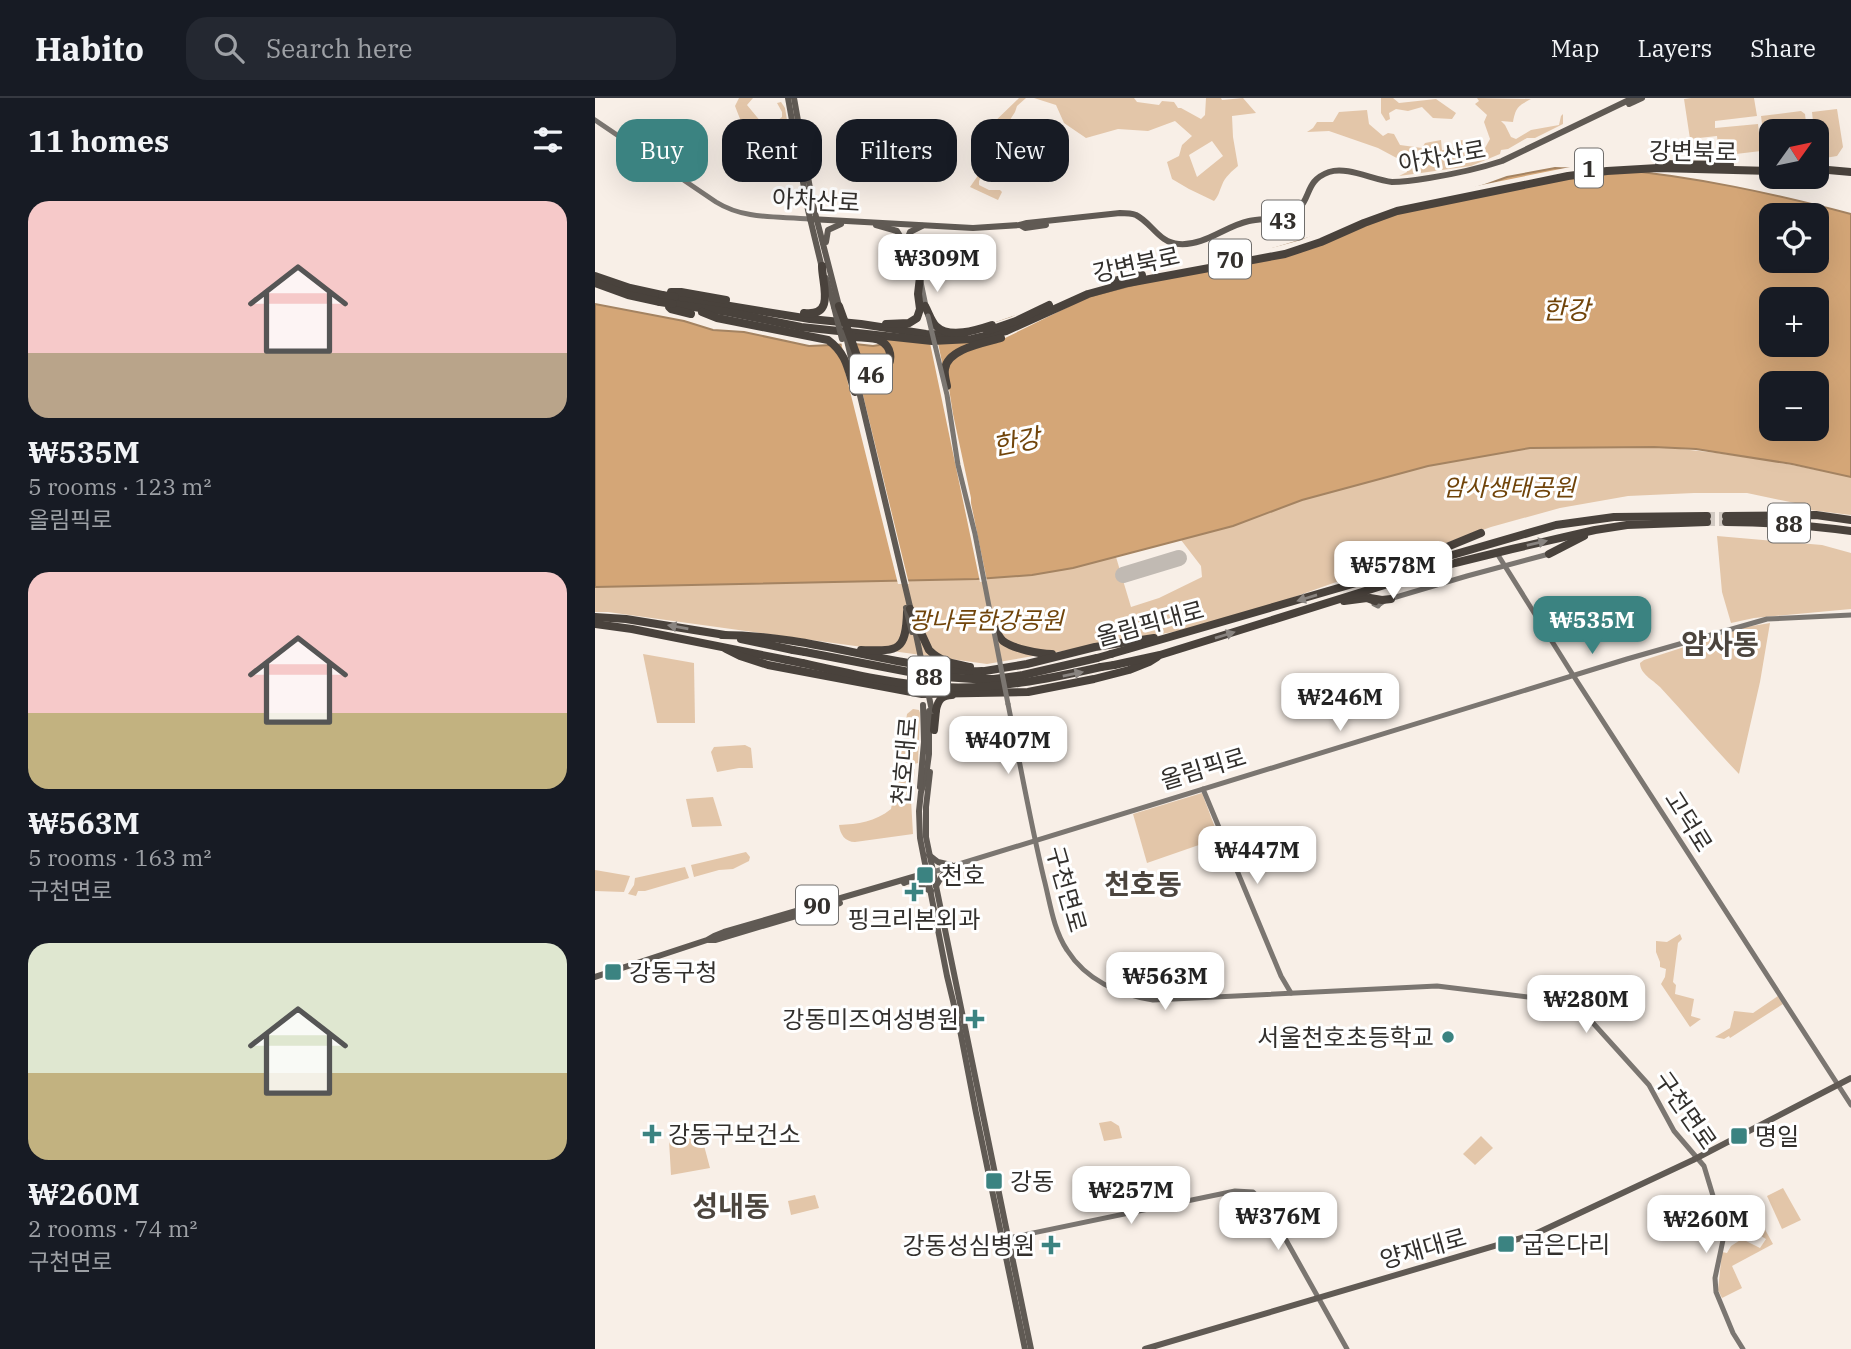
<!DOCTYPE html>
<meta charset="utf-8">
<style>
:root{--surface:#171b24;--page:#242831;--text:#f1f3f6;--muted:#9ea1a6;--line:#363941;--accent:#3b8381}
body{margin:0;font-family:"IBM Plex Serif","Noto Sans KR",serif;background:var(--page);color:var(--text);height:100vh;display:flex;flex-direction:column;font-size:26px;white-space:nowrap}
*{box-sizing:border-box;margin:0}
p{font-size:23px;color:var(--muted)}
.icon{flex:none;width:38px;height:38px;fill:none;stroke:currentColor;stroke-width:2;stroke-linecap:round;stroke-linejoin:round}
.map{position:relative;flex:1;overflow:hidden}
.details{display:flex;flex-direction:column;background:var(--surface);width:595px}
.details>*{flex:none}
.guide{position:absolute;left:21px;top:21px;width:665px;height:63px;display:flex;gap:14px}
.needle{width:46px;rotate:57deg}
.tools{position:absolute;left:1164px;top:21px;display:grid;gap:14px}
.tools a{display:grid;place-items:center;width:70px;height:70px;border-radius:14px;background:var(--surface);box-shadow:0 7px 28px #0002;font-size:35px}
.price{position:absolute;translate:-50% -60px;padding:0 16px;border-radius:14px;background:#fff;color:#222;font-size:23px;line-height:46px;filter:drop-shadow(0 2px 4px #0008)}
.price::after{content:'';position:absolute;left:50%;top:42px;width:21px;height:16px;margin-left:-10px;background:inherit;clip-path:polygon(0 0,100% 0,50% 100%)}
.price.on{background:var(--accent);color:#fff}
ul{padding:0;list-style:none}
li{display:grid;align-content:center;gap:14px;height:371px;padding:0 28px}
li span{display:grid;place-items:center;height:217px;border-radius:21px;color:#555}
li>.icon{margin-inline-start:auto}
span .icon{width:126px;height:126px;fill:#fffc;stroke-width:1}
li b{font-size:30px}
h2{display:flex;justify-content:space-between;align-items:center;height:84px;padding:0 28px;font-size:30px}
.tag{padding:0 24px;border-radius:21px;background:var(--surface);box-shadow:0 7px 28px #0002;font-size:24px;line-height:63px}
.tag.on{background:var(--accent);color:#fff}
header{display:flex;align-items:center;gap:42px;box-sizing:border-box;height:98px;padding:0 35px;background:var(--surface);border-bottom:2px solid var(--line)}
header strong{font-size:33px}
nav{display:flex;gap:38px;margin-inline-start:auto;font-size:24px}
.search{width:490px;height:63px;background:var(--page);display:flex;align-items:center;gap:18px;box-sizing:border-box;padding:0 24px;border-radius:21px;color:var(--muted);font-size:26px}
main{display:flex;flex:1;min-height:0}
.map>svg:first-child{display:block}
</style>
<header>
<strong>Habito</strong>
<div class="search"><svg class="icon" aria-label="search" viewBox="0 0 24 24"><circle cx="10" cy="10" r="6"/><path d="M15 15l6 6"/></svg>Search here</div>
<nav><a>Map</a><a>Layers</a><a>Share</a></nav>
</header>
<main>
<section class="details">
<h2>11 homes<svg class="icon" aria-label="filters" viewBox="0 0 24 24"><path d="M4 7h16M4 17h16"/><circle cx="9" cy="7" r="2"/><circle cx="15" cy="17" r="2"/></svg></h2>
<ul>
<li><span style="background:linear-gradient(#f6c9c9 70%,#b9a48a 0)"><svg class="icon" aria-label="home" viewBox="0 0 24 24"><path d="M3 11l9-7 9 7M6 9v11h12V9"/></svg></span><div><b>₩535M</b><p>5 rooms · 123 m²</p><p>올림픽로</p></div></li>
<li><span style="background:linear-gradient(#f6c9c9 65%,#c2b280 0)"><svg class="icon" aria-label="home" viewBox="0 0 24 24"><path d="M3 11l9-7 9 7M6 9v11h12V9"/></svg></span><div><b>₩563M</b><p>5 rooms · 163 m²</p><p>구천면로</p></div></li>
<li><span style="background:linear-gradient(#dfe7d0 60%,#c2b280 0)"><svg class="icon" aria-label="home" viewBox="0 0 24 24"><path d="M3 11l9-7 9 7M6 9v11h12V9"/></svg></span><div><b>₩260M</b><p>2 rooms · 74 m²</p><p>구천면로</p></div></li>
</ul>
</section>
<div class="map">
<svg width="1256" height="1251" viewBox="0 0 1256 1251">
<rect width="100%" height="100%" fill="#f8efe7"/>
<g fill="#e3c6a9" fill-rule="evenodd">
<path d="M144,0H158L152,7L172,31L187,19V14L182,5L186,4L190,10L195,40L155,37L147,26L140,8Z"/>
<path d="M424,0H431L422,8L420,14L411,28L401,38L390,61L394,68L393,77L390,66H385L387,77L384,83V87L394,92H405L407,94L403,102L375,89L384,76L378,65L391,38L394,29Z"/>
<path d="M439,0H539L542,4L564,7L567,3L579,4L583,10H586L606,21L610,17L611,0H626L627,2L648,0L661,15L637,18L638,39L643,68C637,73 630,79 627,87C624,94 624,97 619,103L594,91L577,81L572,64L584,58L587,47L597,38L580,23L553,33L523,31L491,40L469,25L461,7ZM617,43L628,58L602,79L594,57Z"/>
<path d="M786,0H798L804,5L841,1L861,15L857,21L838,20L827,9L813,13L801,11L794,15L795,21L791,23L786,15Z"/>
<path d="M882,0L936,1C923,8 921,9 918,24L906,23L910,27L916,39L921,41L936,32L964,27L966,18L968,16V26L940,40H932L913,51L906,52L905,56L876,68L804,78L812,74L811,65L783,50L734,33L712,34L718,30L722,24H738L744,14L772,12L774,26L788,38L793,35L799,36L805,47L827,50L830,45L846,42L847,52H857L866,42L890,50L895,41L889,24L892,17L880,6L884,3Z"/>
<path d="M1096,0H1159L1162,18L1120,23V30L1163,26L1166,53L1124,58L1122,38L1095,41L1089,1Z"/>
<path d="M1242,11L1248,49L1242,58L1230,60C1219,54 1222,45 1222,33H1219L1217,14Z"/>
<path d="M1206,13L1210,16L1212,33H1176L1175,61L1170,49L1166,18Z"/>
<path d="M1059,349C1125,353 1191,365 1256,379V417L1199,410L1200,405L1152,395H1099L1033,398L965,410L896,429L685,504L601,530L392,566L13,514H0V489L382,481L437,477L478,470L521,459L536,509L564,500L607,479L606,468L586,442L638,428L707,402L833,368L935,350Z"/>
<path d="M1122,438L1227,447L1256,455V511L1159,520L1136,525L1127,494Z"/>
<path d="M1175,525L1165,584L1144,676C1117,648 1092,618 1065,589C1058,582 1045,576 1045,565L1049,562L1151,529Z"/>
<path d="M48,556L99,565L100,625H62Z"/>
<path d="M318,611L324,612L325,615L323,665L319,666L305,664L312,616Z"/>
<path d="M150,647L156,650L158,670H144L122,674L116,654L119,649Z"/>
<path d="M304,669L320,671L316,702L318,736L260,744C250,744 245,736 244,727C263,726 280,724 296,711Z"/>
<path d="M607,695L624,740L552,765L538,716Z"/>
<path d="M118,699L127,728L97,729L91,701Z"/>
<path d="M151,754L155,759L154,763L138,771L124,772L99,779L96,767Z"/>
<path d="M90,769L94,780L91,781L50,793H43L41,798L33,796L39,787L40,780Z"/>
<path d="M0,772L35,778L29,794L0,793Z"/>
<path d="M1085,836L1087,841L1083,845L1078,884L1081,887L1080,896L1099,901L1096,918L1106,921L1095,929L1066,886L1070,879L1071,871L1065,869V864L1061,854V843L1072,844Z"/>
<path d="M1183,898L1188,906L1135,940L1134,938L1129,941L1120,939L1135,930L1139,913L1158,915Z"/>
<path d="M516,1023L524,1028L527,1040L509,1043L504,1025Z"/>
<path d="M886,1038L898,1050L880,1067L868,1056Z"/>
<path d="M107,1040L115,1070L76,1077L74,1042Z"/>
<path d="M1188,1090L1206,1122L1187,1131L1172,1098Z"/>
<path d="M220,1097L224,1110L196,1117L193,1103Z"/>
<path d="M1156,1106L1178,1146L1137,1168L1147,1190L1127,1200L1123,1192L1127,1154L1132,1155L1136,1148L1147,1141L1165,1150L1171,1141L1152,1130L1142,1127L1152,1121L1146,1110Z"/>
</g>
<path fill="#d4a677" stroke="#a48361" stroke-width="2" fill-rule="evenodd" d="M960,70C979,71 1000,69 1019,71C1102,79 1176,95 1256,116V379L1197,366L1101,351L1059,349L935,350L833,368L707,402L638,428L478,470L437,477L382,481L0,489V206L89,223L118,232L149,234L214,248L260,246L278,248L284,247L292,241L347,244L427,216L681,150L890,87L912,79ZM1176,117H1222V163H1176ZM1176,201H1222V247H1176ZM1176,285H1222V331H1176Z"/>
<g fill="#f8efe7" fill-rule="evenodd">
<path d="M985,67L1018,68L1061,73L1013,75L976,79L804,115L787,120L718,150L676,162L529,188L498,197L472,207L473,209L406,242L360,257L354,263L351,271L358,316L376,400V405L392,483L385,484L335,245L289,239L295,237L352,240L416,219L467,194L468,196L512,181L680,149L706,142L775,112L797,105ZM395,242L359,254L353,259L348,269L343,245L382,244Z"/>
<path d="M258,242L259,260L314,486H303L246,257L248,254L246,243Z"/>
</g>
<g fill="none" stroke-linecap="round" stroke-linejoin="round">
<path stroke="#c1bab3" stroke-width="16" d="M528,477L584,460"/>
<g stroke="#d1c9c2" stroke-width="8" stroke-dasharray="8 4" stroke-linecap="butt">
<path d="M1112,418H1131"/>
<path d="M1112,424H1131"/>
</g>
<g stroke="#7b7671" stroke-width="5">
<path d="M0,22L121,104C150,122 182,118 215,121"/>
<path d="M313,151L325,179L331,208"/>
<path d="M903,457L978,577L1256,1007"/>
<path d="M782,502L785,505L783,508L779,506Z"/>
<path d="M785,506L791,502L872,478L954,456"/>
<path d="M413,606C425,665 435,723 449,781C455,804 458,831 472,852C491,882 524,897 558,902L842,888L957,902L982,912L998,925L1054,987L1079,1033L1109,1068L1125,1121L1128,1142L1120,1180L1121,1194L1138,1235L1148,1251"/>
<path d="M608,691L686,878L696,895"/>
<path d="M338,774L1032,561L1172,521L1256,517"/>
<path d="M414,1140L640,1093L658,1094L672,1108L752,1251"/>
</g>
<g stroke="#605a54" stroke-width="6">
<path d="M193,0L213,112L227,170"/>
<path d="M199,0L218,107L244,208"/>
<path d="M1034,6L1047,0"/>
<path d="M215,121L378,130L425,127L432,125L525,115C530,115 536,115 541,117C557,125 564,145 584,146C610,148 630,128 654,123C670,120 688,123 701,113C717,101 709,83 734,74C752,68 778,82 797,84C809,84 822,82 834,80C859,76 883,71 907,63L1038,0"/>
<path d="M281,127L302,133L314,152"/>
<path d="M425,127L430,130L451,127"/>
<path d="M231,144L233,132L246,126"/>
<path d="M313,150V139L315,134L327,128"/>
<path d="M231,180L239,209"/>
<path d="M334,613V656L331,678L326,694L324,713L325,740L352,878L365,932L381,1015L430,1251"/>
<path d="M335,674L331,709V739L436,1251"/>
<path d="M325,689L329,644L328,607"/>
<path d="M334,757L343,764L356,767L347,778L341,788"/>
<path d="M309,785L314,783L336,793"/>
<path d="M114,842H120L245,805"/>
<path d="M0,879L112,842L119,838L129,834L335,774"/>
<path d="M550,1251L940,1136L1098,1062L1256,980"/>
</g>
<g stroke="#49423c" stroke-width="8">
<path d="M1064,66L1135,67"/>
<path d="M1222,71L1256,74"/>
<path d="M0,178L35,190L67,197"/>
<path d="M519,183L547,177"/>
<path d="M0,185L33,197L65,204"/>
<path d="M80,199L215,221L266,226L331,236L369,237"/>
<path d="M78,206L133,214L206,229L337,243L377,241L411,233L493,196L533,185L690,156L726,144L769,125L802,113L973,78L1012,73L1063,70L1176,73"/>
<path d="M330,208C334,215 336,223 341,228C354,241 382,232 397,227"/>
<path d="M107,214L122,220L233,242C252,256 253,272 260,294"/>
<path d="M209,215C241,219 227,186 227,168"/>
<path d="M96,216L76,211L74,209L76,194H86L131,202"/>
<path d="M291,226L314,225L322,220L325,211L323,196L325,179"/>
<path d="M392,233L421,223L454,207"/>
<path d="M352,288C351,283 349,276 350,271C352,251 389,245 406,240"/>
<path d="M1131,418L1221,417L1256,422"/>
<path d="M1131,424C1175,424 1212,427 1256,433"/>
<path d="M954,456L989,438"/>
<path d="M808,467L886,435"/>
<path d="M775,500L787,502L796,501"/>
<path d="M749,503L772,500L780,503"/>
<path d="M0,519L31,521L130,537"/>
<path d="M0,526L37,531L192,562"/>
<path d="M399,529C401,533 404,539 408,543C419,551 444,556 457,556"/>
<path d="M127,537C187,537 244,552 302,563C330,568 359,575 387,573"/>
<path d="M146,541L198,552"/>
<path d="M131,551L145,558L173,567L327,596L433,594L499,581L534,572L554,564L562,559"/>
<path d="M266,552C302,553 311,555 312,514"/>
<path d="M210,554L335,578L378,581H399L428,577L502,560"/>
<path d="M516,556L961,427L1019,419L1112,418"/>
<path d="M207,565C252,575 299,586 345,589C400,592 453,581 506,569"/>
<path d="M519,567L565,557L860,465L917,451L1000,432L1032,427L1112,424"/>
<path d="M390,573L432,566L500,549L559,540"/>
<path d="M339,632L341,612"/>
</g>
<path stroke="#7b7671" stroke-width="5" d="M333,218L352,297L363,367L380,436L413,606"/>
<g stroke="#605a54" stroke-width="6">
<path d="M239,209L247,241"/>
<path d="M250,234L316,513"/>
<path d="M311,510L317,534"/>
<path d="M319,527L337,613"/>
</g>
<g stroke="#49423c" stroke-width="8">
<path d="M67,197L80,199"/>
<path d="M65,204L78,206"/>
<path d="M244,208L266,269C287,291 308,256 286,243C279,239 267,240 259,239"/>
<path d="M315,511L334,552C346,564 359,566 375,569"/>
<path d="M198,552L210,554"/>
<path d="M502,560L516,556"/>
<path d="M192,562L207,565"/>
<path d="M506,569L519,567"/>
<path d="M341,612C343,602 347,597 357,597"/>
</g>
</g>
<defs><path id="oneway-solid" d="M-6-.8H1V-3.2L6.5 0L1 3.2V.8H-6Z" transform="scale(1.75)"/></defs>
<g fill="#898480">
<use href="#oneway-solid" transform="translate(942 445) rotate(-13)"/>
<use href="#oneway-solid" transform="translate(712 500) rotate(163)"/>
<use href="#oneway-solid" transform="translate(83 529) rotate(-170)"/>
<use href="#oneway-solid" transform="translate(630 537) rotate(-17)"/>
<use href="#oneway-solid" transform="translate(478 576) rotate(-12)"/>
</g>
<g fill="#3b8381" stroke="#fff" stroke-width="2.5">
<rect x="321" y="768" width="18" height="18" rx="3.5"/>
<path d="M315.5 783.5h7v7h7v7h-7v7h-7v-7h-7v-7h7z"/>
<rect x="9" y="865" width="18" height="18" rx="3.5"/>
<path d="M376.5 910.5h7v7h7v7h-7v7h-7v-7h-7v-7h7z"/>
<circle cx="853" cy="939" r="7"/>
<path d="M53.5 1025.5h7v7h7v7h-7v7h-7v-7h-7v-7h7z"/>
<rect x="1135" y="1029" width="18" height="18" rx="3.5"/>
<rect x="390" y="1074" width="18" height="18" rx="3.5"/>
<rect x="902" y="1137" width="18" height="18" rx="3.5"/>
<path d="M452.5 1136.5h7v7h7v7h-7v7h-7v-7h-7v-7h7z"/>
</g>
<g text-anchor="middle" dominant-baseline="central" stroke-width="6" stroke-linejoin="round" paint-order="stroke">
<g fill="#fff" stroke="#706e6c" stroke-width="2">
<rect x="980" y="50.5" width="28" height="39" rx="5"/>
<rect x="667" y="102.5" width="42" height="39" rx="5"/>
<rect x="614" y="141.5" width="42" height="39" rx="5"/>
<rect x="255" y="256.5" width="42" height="39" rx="5"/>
<rect x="1173" y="405.5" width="42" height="39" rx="5"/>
<rect x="313" y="558.5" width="42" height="39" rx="5"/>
<rect x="201" y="787.5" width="42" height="39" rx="5"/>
</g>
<g font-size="23" font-weight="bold" fill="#33302d">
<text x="994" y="70">1</text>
<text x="688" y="122">43</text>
<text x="635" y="161">70</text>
<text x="276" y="276">46</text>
<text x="1194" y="425">88</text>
<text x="334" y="578">88</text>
<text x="222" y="807">90</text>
</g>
<g font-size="24" fill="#33302d" stroke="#fff">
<text transform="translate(1098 53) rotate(1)">강변북로</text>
<text transform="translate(847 58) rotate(-10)">아차산로</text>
<text transform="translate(221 102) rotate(3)">아차산로</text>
<text transform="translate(541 166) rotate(-12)">강변북로</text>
<text transform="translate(555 525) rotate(-15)">올림픽대로</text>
<text transform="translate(309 663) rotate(-85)">천호대로</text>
<text transform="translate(608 670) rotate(-17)">올림픽로</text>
<text transform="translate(1094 723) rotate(58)">고덕로</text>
<text transform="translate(472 791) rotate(74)">구천면로</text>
<text transform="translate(1091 1012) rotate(55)">구천면로</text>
<text transform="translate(828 1150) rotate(-16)">양재대로</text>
</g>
<g font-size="24" font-style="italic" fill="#70440a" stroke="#fff">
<text x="914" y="389">암사생태공원</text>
<text x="391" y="522">광나루한강공원</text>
</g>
<g font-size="24" fill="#33302d" stroke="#fff" text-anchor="start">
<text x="346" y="777">천호</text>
<text x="319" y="821" text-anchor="middle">핑크리본외과</text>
<text x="34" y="874">강동구청</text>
<text x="364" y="921" text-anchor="end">강동미즈여성병원</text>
<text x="839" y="939" text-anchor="end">서울천호초등학교</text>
<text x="73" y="1036">강동구보건소</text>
<text x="1160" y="1038">명일</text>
<text x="415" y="1083">강동</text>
<text x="927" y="1146">굽은다리</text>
<text x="440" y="1147" text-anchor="end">강동성심병원</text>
</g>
<g font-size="26" font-style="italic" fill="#71450b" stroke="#fff">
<text x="971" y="211">한강</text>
<text transform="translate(421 343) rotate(-11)">한강</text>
</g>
<g font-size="28" font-weight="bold" fill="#4c453e" stroke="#fff">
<text x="1125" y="545">암사동</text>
<text x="548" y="785">천호동</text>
<text x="136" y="1107">성내동</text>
</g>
</g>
</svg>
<div class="tools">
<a><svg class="needle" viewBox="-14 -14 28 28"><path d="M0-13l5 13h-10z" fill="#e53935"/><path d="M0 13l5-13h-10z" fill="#9ea1a6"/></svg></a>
<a><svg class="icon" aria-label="locate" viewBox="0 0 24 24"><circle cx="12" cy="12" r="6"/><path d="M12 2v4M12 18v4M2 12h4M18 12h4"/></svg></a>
<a>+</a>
<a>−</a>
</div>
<b class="price" style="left:342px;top:196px">₩309M</b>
<b class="price" style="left:798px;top:503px">₩578M</b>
<b class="price on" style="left:997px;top:558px">₩535M</b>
<b class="price" style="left:745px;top:635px">₩246M</b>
<b class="price" style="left:413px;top:678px">₩407M</b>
<b class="price" style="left:662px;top:788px">₩447M</b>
<b class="price" style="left:570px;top:914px">₩563M</b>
<b class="price" style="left:991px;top:937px">₩280M</b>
<b class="price" style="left:536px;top:1128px">₩257M</b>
<b class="price" style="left:683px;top:1154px">₩376M</b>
<b class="price" style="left:1111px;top:1157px">₩260M</b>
<div class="guide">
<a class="tag on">Buy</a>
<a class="tag">Rent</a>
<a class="tag">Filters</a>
<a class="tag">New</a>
</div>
</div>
</main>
